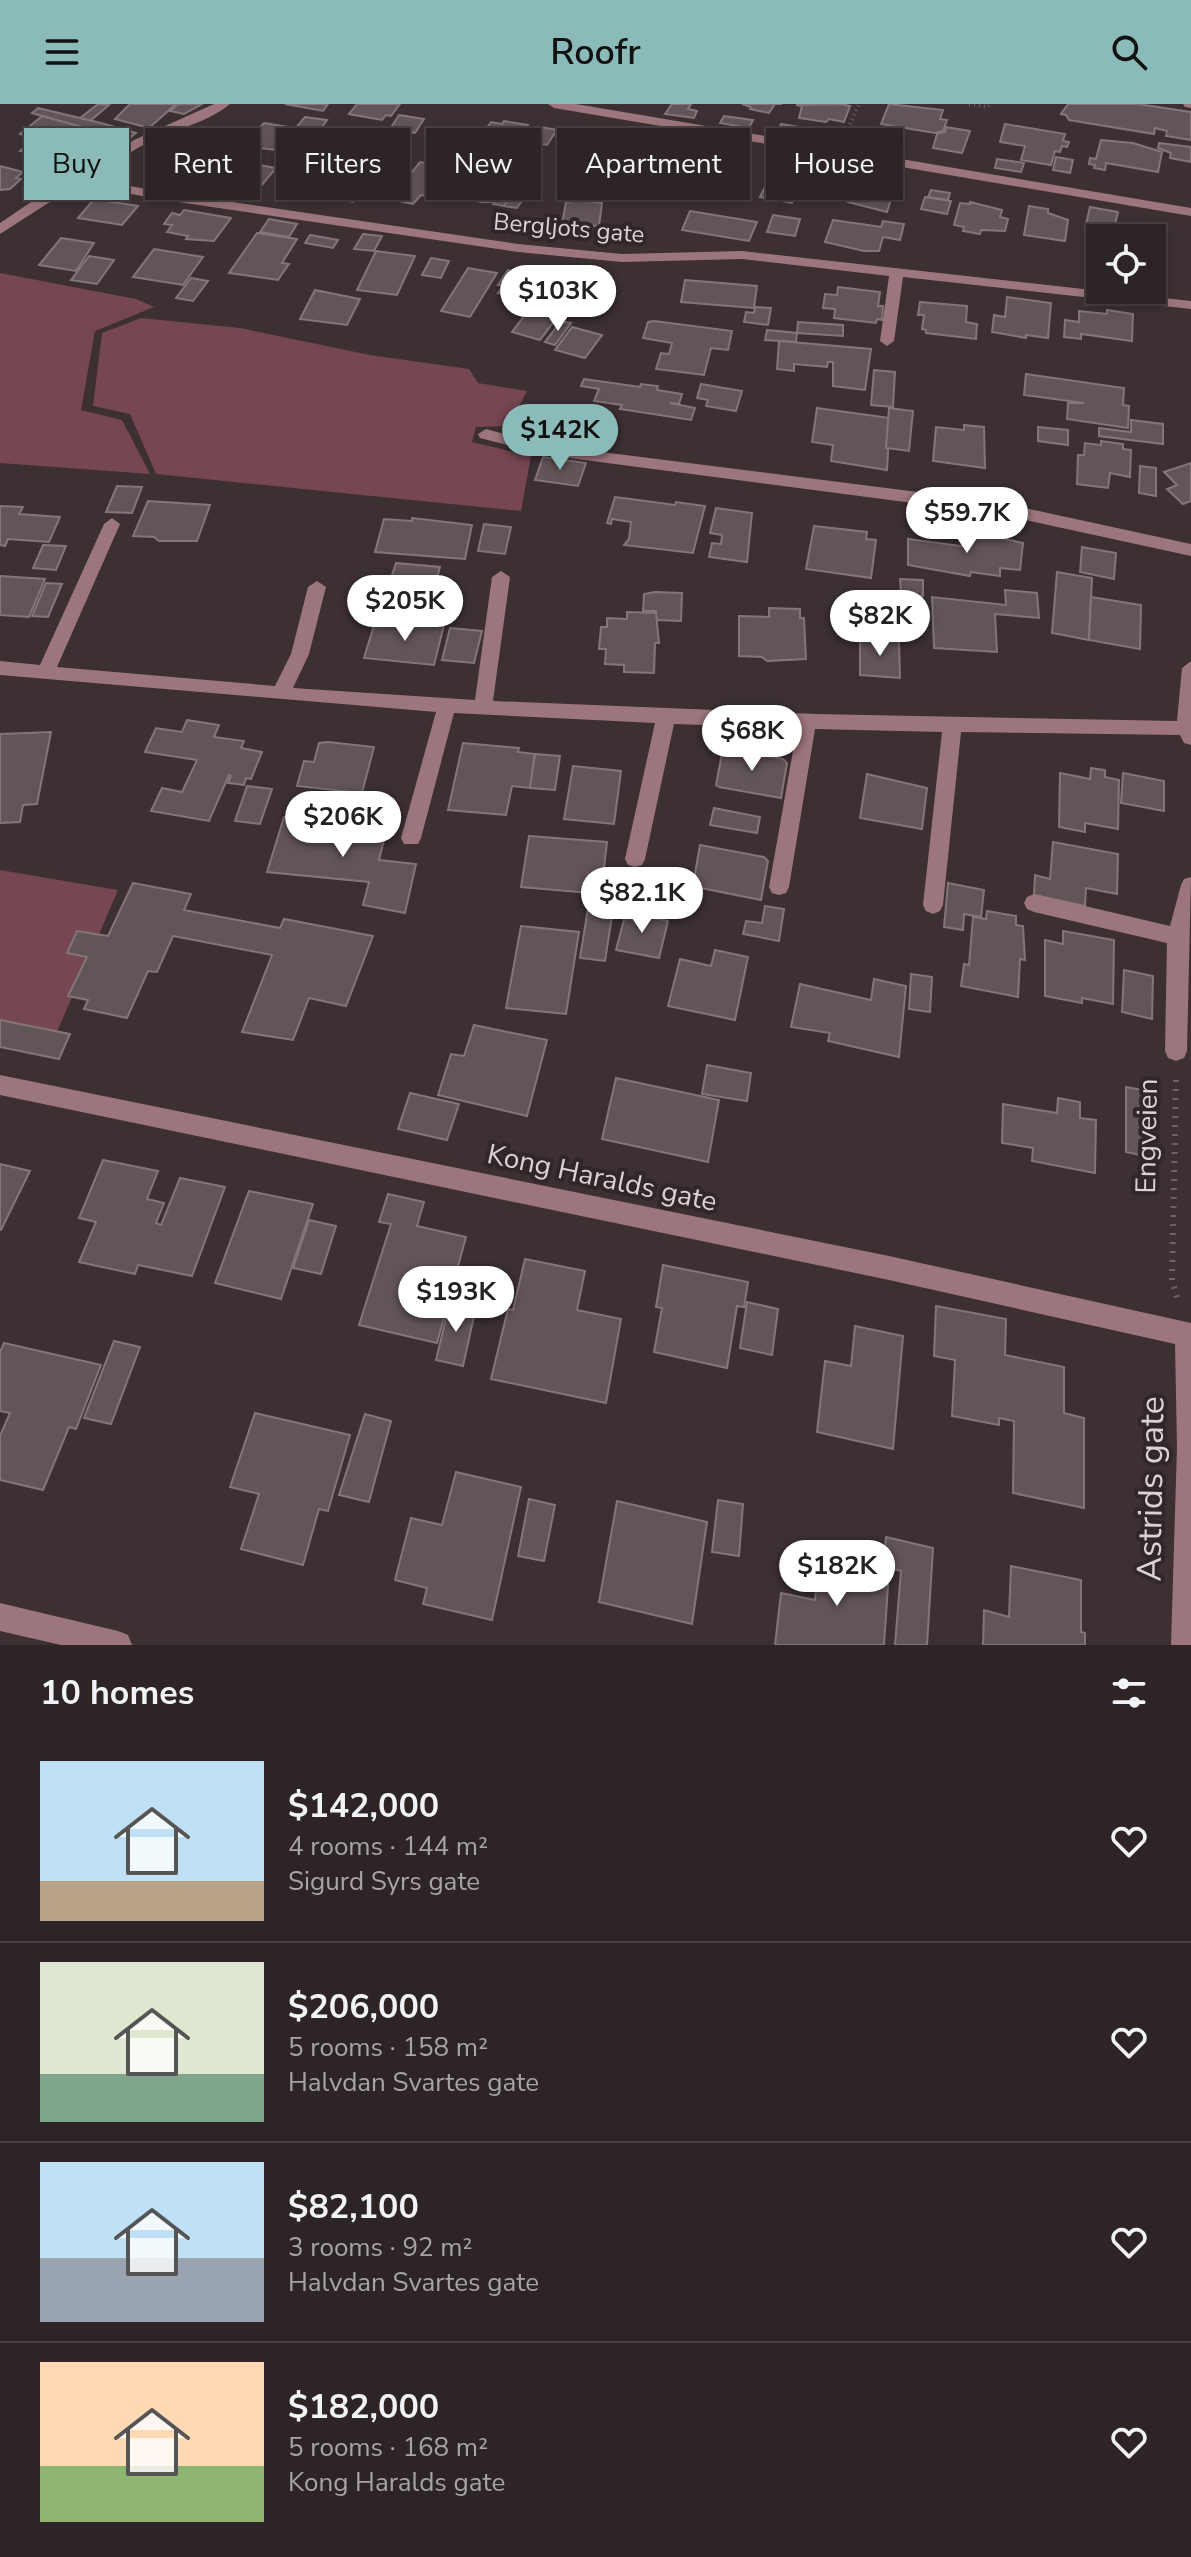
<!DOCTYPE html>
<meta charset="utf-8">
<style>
:root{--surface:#2d2426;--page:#393032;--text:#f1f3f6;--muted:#a7a4a7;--line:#484143;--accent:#8bbbb9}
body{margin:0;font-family:"Nunito Sans",sans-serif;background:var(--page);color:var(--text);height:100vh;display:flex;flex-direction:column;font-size:30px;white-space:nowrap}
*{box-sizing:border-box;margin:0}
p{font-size:26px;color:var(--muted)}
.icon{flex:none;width:44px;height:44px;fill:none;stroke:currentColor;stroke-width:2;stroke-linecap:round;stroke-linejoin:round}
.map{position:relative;height:1541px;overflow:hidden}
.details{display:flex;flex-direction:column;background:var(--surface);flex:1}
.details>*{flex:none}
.hud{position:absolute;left:24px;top:24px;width:1144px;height:72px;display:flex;gap:16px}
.tools{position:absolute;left:1086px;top:120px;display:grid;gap:16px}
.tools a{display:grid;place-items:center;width:80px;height:80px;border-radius:0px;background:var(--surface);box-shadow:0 4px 12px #0003,0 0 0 2px var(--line);font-size:40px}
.price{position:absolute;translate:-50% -68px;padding:0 18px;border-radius:28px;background:#fff;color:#222;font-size:26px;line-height:52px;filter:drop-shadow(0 2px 4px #0008)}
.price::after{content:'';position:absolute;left:50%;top:48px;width:24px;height:18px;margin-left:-12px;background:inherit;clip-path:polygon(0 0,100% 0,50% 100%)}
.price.active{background:var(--accent);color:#111}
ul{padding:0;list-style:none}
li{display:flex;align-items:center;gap:24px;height:200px;padding:0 40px}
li+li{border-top:2px solid var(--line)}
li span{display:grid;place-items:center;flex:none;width:224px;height:160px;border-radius:0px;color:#555}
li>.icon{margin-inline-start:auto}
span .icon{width:96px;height:96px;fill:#fffc;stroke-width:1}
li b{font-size:34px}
h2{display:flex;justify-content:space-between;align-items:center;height:96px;padding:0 40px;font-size:34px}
.pill{padding:0 28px;border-radius:0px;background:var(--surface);box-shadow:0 4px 12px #0003,0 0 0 2px var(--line);font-size:28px;line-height:72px}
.pill.active{background:var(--accent);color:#111}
header{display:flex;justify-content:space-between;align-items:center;height:104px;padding:0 40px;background:var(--accent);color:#111;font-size:36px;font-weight:600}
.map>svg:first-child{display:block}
</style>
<header><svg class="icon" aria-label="menu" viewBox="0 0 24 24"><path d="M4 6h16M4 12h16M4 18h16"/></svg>Roofr<svg class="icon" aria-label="search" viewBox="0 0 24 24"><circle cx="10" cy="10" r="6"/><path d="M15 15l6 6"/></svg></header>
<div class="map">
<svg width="1191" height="1541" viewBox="0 0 1191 1541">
<rect width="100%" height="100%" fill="#3c3033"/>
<g fill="#764651">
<path d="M0,169L136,195L154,203L95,227L81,306L122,316L150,370L0,359Z"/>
<path d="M141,214L240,224L370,251L469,265L478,279L527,287L509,322L476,323L472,338L531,352L521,407L156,370L130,310L93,302L102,229Z"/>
<path d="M0,766L118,786L54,935L0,925Z"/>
</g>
<g fill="#625558" stroke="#837678" stroke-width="2">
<path d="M98,0L109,1L90,17L80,14Z"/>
<path d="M130,0H176L149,24L115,15Z"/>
<path d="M178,0H202L184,10L170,7Z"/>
<path d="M285,0H328L323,7Z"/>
<path d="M357,0H400L391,12L386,11L382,16L349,10Z"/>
<path d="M672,0H691L688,5L697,7L694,14L665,10Z"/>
<path d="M742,0H782H775L769,9L750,5L751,3Z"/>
<path d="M842,0L850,2L844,18L829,15L826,18L799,14L802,2L796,1Z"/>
<path d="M889,0L943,6L940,15L947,16L943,27L935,29L881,20Z"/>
<path d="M1068,0H1138L1191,8V36L1166,32L1167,27L1155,24L1154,30L1069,16L1066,11L1061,10Z"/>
<path d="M38,4L101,19L136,29L126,37L32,9Z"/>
<path d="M399,11L424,15L415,29L390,25Z"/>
<path d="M42,12L89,25L94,28L74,44L59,40L54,44L24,36L28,33L20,30Z"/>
<path d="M724,12L753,16L749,24L720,19Z"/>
<path d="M305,13L327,16L317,30L294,26Z"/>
<path d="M504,17L528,21L514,42L479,35L491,18L502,20Z"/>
<path d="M264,19L294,24L289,29L294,31L284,42L279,41L275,46L237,41L252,23L259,24Z"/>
<path d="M781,20L811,25L808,34L777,29Z"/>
<path d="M1005,20L1065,30L1063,37L1069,38L1067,43L1062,42L1060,48L1055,47L1051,61L1021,56L1025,42L1000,38Z"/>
<path d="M541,23L557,26L547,41L531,38Z"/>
<path d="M946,23L970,27L962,49L933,44L937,30L945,28Z"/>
<path d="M611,35L643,40L641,45L646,46L641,58H636L632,62L602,55Z"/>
<path d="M1101,36L1133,39L1162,48L1158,68L1106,59L1105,66L1094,64L1095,61L1089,60L1090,54L1096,55Z"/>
<path d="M357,37L371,40L374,37L395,42L373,67L340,56Z"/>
<path d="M29,39L50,45L41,52L20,47Z"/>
<path d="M1159,39L1191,43V58L1170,54L1171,49L1158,44Z"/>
<path d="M670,40L694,44L685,61L661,56Z"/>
<path d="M702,45L740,51L728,81L731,82L727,90L689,83L694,75L700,76L709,60L696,57Z"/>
<path d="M200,49L259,60L243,79L183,67Z"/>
<path d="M1056,53L1073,56L1070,69L1053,66Z"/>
<path d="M997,55L1024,59L1021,68L995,64Z"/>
<path d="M420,58L448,64L426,92L421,91L413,100L390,95Z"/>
<path d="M777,58L809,64L792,99L760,93Z"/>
<path d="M259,61L276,64L261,82L244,79Z"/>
<path d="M0,62L23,68L16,74L21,75L10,85L0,86Z"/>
<path d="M311,72L365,84L353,98L299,86Z"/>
<path d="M467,73L502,79L491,98H481L456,92Z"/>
<path d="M860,76L890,81L889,85L894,86L887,108L848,98L855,79H859Z"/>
<path d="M508,78L519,80L504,102L493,100Z"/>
<path d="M519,80L531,83L517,104L504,102Z"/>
<path d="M931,86L950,89L948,96L928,93Z"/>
<path d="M925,93L951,97L947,110L921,105Z"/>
<path d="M94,95L138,102L122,121L78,114Z"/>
<path d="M581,96L602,99L599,122L562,120L566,98Z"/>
<path d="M970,98L1002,106L1000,113L1008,115L1005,127L981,126L980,130L963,127L964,123L954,121L960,99L970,100Z"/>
<path d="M1029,102L1048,105V109L1068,116L1065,137L1024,131Z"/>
<path d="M1090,103L1118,108L1114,124L1099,121L1097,127L1085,125Z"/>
<path d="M184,106L231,114L214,137L186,135L188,132L167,128L172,121L164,120L172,109L180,111Z"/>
<path d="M690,107L757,118L749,137L682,126Z"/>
<path d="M773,111L800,115L795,132L767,128Z"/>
<path d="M269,115L297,120L289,133L260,128Z"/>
<path d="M833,116L881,123L883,117L904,120L900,136L883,133L879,147H864L825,138Z"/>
<path d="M257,129L297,135L282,159L289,160L278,176L229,169Z"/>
<path d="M363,130L382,132L374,147L354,145Z"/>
<path d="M310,131L338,136L333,144L305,139Z"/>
<path d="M61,134L94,139L76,167L39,161Z"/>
<path d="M1092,137L1100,139V158L1087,156Z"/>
<path d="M154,145L203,153L183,181L133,173Z"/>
<path d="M376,147L415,152L397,191L357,186Z"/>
<path d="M89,152L114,156L97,180L71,176Z"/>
<path d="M431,154L449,157L441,174L422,171Z"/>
<path d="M468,164L497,169L470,213L441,207Z"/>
<path d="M508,166L524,170L510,191L498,189L503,182L498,181Z"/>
<path d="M575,172L601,179L590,193L564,186Z"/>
<path d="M191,174L208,177L193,197L176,194Z"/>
<path d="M685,176L757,182L754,204L681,198Z"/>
<path d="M838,183L880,188L878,202H883L882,216L877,215L876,219L834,214L835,205L823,204L825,190L837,191Z"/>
<path d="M315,186L360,195L347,221L300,215Z"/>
<path d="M544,186L572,193L540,236L512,228Z"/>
<path d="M1007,193L1051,199L1048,234L1026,231V234L992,228L994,211L1005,213Z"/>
<path d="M920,198L967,202L966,218L977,220L976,235L926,229V226L922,225L924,211H918Z"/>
<path d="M755,203L771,204L768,221L744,218L746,208L754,209Z"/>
<path d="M1107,206L1133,210L1132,237L1081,230V235L1064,233L1065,216L1079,218V207L1107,210Z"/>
<path d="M561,217L571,219L555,241L545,238Z"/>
<path d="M654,217L732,227L728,246L711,244L704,271L656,265L661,249L669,250L672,239L643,234L648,218Z"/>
<path d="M798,218L843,221V232L797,229Z"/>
<path d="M572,223L602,231L585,254L555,246Z"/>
<path d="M767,226L797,229L796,238L765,236Z"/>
<path d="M779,237L871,245L865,286L833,282V258H828L827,263L794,260V267L777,265Z"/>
<path d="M874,266L895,268L893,303L871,301Z"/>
<path d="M1026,270L1124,284L1123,301L1129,302L1128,324L1067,315L1068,299H1084L1024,291Z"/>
<path d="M584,275L640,283L641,280L658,282L657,286L682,290L679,300L670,299L695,304L691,316L620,305L622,301L594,297L599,285L581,282Z"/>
<path d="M701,280L742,287L736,307L706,302L708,296L697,294Z"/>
<path d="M817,304L890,314L887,366L831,357L833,341L812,338Z"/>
<path d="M889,304L913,307L909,347L886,344Z"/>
<path d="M1131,316L1163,320V340L1099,332V324L1131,328Z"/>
<path d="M964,321L984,323L985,364L933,357L936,323L964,326Z"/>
<path d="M1038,323L1068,326V341L1038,337Z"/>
<path d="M1101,337L1123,340V345L1131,346L1130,373L1110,369L1108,384L1077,380L1078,351H1084L1085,339L1101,341Z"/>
<path d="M543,353L586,359L578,382L535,376Z"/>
<path d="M1191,359V397L1183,400L1167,385L1177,381L1164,368Z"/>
<path d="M1140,362L1156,364V392L1139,389Z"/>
<path d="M117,382L142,383L132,409L106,408Z"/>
<path d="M615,393L675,401L676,398L705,402L693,449L624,441L629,435L631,418L612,415L611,420L607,419Z"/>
<path d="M148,397L210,401L197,437H159L154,433L133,432Z"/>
<path d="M0,402L23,403L19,410L60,413L49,438L8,435L5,442L0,441Z"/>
<path d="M716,404L752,409L747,458L709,453L712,439L721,440L722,431L710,429Z"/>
<path d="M412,414L472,421L465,455L375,448L384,415L412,417Z"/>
<path d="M484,420L511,423L505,450L478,447Z"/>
<path d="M814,422L867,428L866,435L876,436L871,474L806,465Z"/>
<path d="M970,427L1023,439L1020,466L1000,464V472L971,468L970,472L908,461V435L968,443Z"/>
<path d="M43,441L66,442L56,466L33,464Z"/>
<path d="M1082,443L1116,449L1114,475L1080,468Z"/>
<path d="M396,459L440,463L433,488L426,487L417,522L368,517L379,479L389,480Z"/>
<path d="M1057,468L1092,474L1089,536L1052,529Z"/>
<path d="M0,472L45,475L29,513L0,511Z"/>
<path d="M900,475L923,476V492L901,491Z"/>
<path d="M46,479L62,480L48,513L32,512Z"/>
<path d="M1005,486L1037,489L1039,514L995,510L997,548L934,544L932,493L1006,501Z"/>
<path d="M655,488L682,489L681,517L656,516V507H643L644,490Z"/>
<path d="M1091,493L1141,501L1140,545L1089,536Z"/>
<path d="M840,499L866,501V525L840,523Z"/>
<path d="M769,504L800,505V514H804L806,555L767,557L762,553L739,552V512L769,513Z"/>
<path d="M627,508L656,509L659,539H655L654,569L624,568V561L605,560L606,545H599L601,523H607V514L627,515Z"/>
<path d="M375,518L444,521L434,561L364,554Z"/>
<path d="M450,524L482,527L474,559L442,556Z"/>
<path d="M860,533L899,536L900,574L860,571Z"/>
<path d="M187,616L219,621L214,633L244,637L241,644L262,648L251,675L246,674L244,681L228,679L231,672L229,671L209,717L151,707L162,684L182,688L197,656L145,648L156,624L182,628Z"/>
<path d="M51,628L37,700L23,701L20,718L0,719V630Z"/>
<path d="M328,638L374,643L362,689L297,682L304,657L314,658L319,639Z"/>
<path d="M463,639L519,644L518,648L535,650L530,684L512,682L506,711L448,706Z"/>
<path d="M723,644L783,655L787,659L781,694L719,683L716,681Z"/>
<path d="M535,650L560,652L555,686L530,684Z"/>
<path d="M573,662L621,667L614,720L564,715Z"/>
<path d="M1091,664L1105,666V673L1119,676L1118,725L1085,719V728L1059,723L1060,669L1090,675Z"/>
<path d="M1123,669L1164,677V707L1121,699Z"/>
<path d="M867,670L927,684L922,725L860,714Z"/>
<path d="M247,682L272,685L260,720L235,717Z"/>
<path d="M714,704L760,713L757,729L710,721Z"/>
<path d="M284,713L387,724L379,756L416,760L405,809L363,801L369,778L267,768Z"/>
<path d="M529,732L607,738L601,790L521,783Z"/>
<path d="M1053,738L1118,750L1117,790L1086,784L1085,802L1034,791L1035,771L1050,775Z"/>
<path d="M700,741L764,753L768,757L761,796L696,783L693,781Z"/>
<path d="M613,770L637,775L628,808L590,804L592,793L605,795Z"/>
<path d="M133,779L191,790L184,806L280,824L284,815L373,832L346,902L309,894L293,936L242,928L272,851L173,832L157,868L148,867L127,914L84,905L88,896L68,892L87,853L67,849L77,827L108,832Z"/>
<path d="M948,779L984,786L981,813L964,810L963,826L944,823Z"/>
<path d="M765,802L784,805L779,837L743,830L746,817L762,819Z"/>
<path d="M588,804L613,806L605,857L580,854Z"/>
<path d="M987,807L1016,812V821L1023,822L1025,856L1020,855L1018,893L961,882L964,860L969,861L973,813L986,815Z"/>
<path d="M626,808L668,817L659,854L616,846Z"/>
<path d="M521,822L579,828L566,910L506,904Z"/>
<path d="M1063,827L1114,836L1113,900L1082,894V899L1045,892V836L1063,840Z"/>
<path d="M715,846L748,853L735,916L668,902L680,855L711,862Z"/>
<path d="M1124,866L1153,872L1152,915L1122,908Z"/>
<path d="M911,870L932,873L930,908L909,905Z"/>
<path d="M874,875L906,882L899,953L828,937L830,929L791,923L800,880L871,896Z"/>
<path d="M0,916L70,930L59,955L0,943Z"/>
<path d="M474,921L547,936L527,1012L438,991L451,950L464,952Z"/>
<path d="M707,961L751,969L747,997L702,990Z"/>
<path d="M616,974L719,996L708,1058L602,1035Z"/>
<path d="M1126,983L1154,988L1155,1054L1126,1048Z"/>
<path d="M410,989L459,1000L447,1036L398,1025Z"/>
<path d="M1058,994L1080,998V1014L1096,1016L1095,1069L1032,1057L1033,1044L1002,1039L1003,1000L1057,1009Z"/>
<path d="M103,1056L158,1067L147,1095L164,1099L156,1119L161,1121L180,1074L225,1083L192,1172L138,1161L135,1170L79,1158L96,1118L79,1114Z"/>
<path d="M0,1060L30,1067L1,1126H0Z"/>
<path d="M249,1087L313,1100L281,1195L215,1179Z"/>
<path d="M388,1090L424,1098L417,1122L466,1133L437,1239L359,1221L391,1120L379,1118Z"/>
<path d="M309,1116L336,1122L321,1170L293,1164Z"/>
<path d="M525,1155L585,1167L577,1206L621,1215L606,1299L491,1275L508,1205L513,1206Z"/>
<path d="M663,1161L748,1178L744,1203L737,1202L727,1264L654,1248L662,1204L656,1203Z"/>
<path d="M450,1198L476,1203L463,1262L436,1256Z"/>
<path d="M747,1198L778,1205L772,1251L740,1244Z"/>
<path d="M936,1202L1006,1215L1005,1251L1064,1263V1309L1084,1314V1404L1013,1389L1014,1317L999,1314V1321L952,1312L955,1256L934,1252Z"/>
<path d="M855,1222L903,1232L893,1345L817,1328L825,1257L851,1262Z"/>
<path d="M114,1237L140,1243L111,1320L84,1314Z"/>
<path d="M4,1239L101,1261L76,1325L69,1323L43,1386L0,1376V1332L10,1309L0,1307V1248Z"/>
<path d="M255,1309L350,1331L328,1407L319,1405L303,1461L241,1445L259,1390L230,1383Z"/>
<path d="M365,1310L391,1317L369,1398L339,1391Z"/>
<path d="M456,1368L521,1383L492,1516L423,1500L427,1484L395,1476L411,1414L442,1421Z"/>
<path d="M529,1395L555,1401L544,1457L518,1452Z"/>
<path d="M718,1396L743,1400L739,1452L712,1448Z"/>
<path d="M617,1397L707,1418L692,1520L599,1498Z"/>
<path d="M886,1433L933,1444L927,1541H895L901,1467L883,1462Z"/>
<path d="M819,1453L889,1467L884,1541H775L781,1489L815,1496Z"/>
<path d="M1011,1462L1081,1476V1528L1085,1529V1541H983L984,1506L1009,1513Z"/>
</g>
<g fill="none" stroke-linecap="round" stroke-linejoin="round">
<g stroke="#6c6264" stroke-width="4" stroke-dasharray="1 4" stroke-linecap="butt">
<path d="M969,0L988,3L991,0"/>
<path d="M848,25L859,0"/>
</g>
<path stroke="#6c6264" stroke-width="6" stroke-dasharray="2 7" stroke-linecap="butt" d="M1176,976L1172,1176L1178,1197"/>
<g fill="#9d767d" fill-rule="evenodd">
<path d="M214,0H230C197,28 138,29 109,69L124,81L158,87L518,140L622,150L742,147L1191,197V205L903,173L894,237L887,242L880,237L889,172L742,155L622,158L518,148L158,95L115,87L100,75L53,96L0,130V119L43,90L97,67L105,56L134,36Z"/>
<path d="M548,0H576L1191,104V112L554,4Z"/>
<path d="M1183,0H1191V4L1185,3Z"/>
<path d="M486,325L546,341L997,398L1191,440V452L997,410L546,351L480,334L478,330Z"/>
<path d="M112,414L120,420L57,563L275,582L291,550L308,483L317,477L326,483L309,550L293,584L475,596L492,473L501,467L510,473L493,597L816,610L1177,617L1182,564L1191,557V641L1184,639L1180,631L961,628L943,801L940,807L933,810L926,807L923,801L942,628L815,625L789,783L786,789L779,791L772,789L769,783L797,624L674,620L645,755L642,761L635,763L628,761L625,755L655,619L454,609L421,734L418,740H404L401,734L436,608L0,571V557L40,561L104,420Z"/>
<path d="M1191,773L1187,947L1184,954L1176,957L1168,954L1165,947L1167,839L1034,808L1027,805L1024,799L1027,793L1034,790L1170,822L1181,781L1184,775Z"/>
<path d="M0,971L889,1152L1191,1219V1541H1171L1177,1343L1175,1240L889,1176L0,991Z"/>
<path d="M0,1499L118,1527L128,1531L132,1541H61L0,1527Z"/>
</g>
</g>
<g text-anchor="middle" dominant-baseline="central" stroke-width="8" stroke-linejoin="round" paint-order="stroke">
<g font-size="24" fill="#dad3d4" stroke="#312729">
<text transform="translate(569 124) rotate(5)">Bergljots gate</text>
</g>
<g font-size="28" fill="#dad3d4" stroke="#312729">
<text transform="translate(1147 1032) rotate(-89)">Engveien</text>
<text transform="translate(602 1074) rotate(12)">Kong Haralds gate</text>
</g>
<g font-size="34" fill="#dad3d4" stroke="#312729">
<text transform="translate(1151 1385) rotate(-89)">Astrids gate</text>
</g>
</g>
</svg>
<div class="tools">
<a><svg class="icon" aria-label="locate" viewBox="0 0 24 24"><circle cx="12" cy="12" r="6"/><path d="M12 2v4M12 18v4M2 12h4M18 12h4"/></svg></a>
</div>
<b class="price" style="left:558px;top:229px">$103K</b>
<b class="price active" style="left:560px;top:368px">$142K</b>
<b class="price" style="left:967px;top:451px">$59.7K</b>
<b class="price" style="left:405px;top:539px">$205K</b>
<b class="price" style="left:880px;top:554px">$82K</b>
<b class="price" style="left:752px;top:669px">$68K</b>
<b class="price" style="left:343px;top:755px">$206K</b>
<b class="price" style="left:642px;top:831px">$82.1K</b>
<b class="price" style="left:456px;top:1230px">$193K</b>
<b class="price" style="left:837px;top:1504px">$182K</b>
<div class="hud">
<a class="pill active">Buy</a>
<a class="pill">Rent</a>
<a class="pill">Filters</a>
<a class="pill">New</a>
<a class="pill">Apartment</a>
<a class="pill">House</a>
</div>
</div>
<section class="details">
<h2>10 homes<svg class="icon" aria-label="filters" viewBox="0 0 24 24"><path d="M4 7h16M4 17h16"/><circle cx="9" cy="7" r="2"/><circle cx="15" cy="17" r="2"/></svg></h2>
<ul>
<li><span style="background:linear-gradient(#bfe0f5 75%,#b9a48a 0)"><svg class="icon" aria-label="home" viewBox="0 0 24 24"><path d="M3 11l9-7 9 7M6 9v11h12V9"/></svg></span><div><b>$142,000</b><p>4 rooms · 144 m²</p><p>Sigurd Syrs gate</p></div><svg class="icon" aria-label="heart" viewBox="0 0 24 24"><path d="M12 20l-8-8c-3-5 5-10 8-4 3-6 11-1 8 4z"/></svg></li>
<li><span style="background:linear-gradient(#dfe7d0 70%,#7fa58c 0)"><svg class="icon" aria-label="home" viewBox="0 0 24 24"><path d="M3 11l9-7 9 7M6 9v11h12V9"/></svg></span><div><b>$206,000</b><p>5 rooms · 158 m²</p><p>Halvdan Svartes gate</p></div><svg class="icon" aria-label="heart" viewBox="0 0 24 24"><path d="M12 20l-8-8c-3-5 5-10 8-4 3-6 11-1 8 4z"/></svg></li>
<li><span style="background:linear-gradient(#bfe0f5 60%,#9aa5b1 0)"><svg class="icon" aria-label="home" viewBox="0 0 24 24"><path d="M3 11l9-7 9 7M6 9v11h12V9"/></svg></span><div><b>$82,100</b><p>3 rooms · 92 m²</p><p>Halvdan Svartes gate</p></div><svg class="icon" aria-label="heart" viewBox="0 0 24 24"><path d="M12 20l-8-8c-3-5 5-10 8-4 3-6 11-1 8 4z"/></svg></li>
<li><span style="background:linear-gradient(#ffd9b3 65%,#8fb573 0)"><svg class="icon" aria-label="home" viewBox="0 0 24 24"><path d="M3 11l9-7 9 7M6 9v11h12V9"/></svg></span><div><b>$182,000</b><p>5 rooms · 168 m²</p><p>Kong Haralds gate</p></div><svg class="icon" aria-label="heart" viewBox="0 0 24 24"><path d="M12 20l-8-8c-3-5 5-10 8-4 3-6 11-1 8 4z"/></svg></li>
</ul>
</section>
